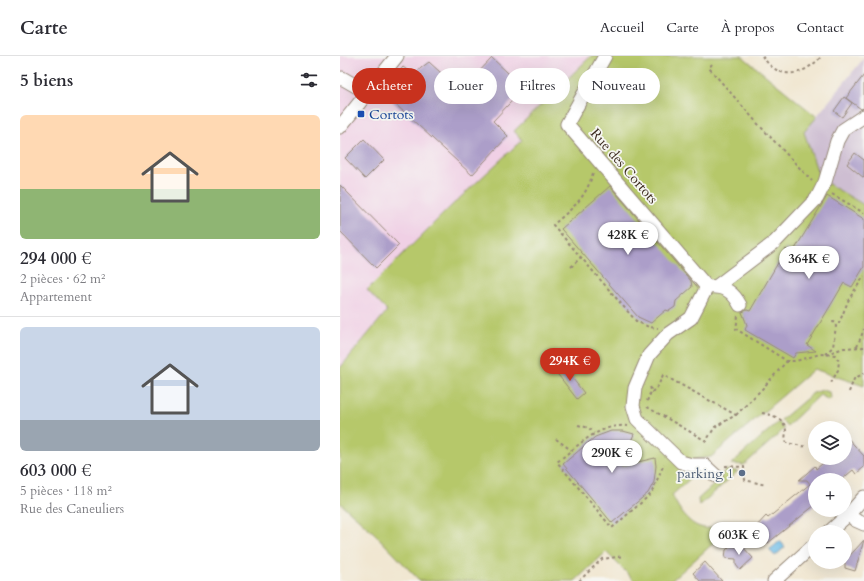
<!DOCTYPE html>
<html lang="fr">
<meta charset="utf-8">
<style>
:root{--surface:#fff;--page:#f7f7f7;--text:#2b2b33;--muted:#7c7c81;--line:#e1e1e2;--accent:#c8321e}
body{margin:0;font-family:Cardo,serif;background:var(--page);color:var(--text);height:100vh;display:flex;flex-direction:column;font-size:15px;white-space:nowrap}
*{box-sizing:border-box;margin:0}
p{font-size:13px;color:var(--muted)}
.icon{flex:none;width:22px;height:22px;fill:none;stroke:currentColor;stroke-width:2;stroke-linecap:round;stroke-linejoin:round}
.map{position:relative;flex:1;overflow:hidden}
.details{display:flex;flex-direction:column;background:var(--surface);width:340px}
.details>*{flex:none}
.banner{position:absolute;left:12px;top:12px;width:380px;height:36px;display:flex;gap:8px}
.buttons{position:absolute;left:468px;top:365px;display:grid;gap:8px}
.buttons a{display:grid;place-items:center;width:44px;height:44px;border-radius:50%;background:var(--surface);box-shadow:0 4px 16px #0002;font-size:20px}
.price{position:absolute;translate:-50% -34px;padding:0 9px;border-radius:14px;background:#fff;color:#222;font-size:13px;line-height:26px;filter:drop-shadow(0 1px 2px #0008)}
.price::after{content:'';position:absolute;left:50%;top:24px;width:12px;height:9px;margin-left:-6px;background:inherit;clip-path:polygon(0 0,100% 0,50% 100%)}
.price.current{background:var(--accent);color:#fff}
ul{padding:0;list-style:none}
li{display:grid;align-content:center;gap:8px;height:212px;padding:0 20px}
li+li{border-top:1px solid var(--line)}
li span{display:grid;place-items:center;height:124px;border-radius:6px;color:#555}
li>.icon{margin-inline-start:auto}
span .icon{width:72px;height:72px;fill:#fffc;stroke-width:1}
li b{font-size:17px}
h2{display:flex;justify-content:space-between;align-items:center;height:48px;padding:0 20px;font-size:17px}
.pill{padding:0 14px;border-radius:18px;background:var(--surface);box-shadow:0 4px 16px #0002;font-size:14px;line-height:36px}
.pill.current{background:var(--accent);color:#fff}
header{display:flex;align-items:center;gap:24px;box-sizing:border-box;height:56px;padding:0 20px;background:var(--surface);border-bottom:1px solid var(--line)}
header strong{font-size:19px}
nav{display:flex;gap:22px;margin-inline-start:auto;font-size:14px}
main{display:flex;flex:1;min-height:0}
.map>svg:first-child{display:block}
</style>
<header>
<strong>Carte</strong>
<nav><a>Accueil</a><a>Carte</a><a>À propos</a><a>Contact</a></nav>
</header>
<main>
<section class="details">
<h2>5 biens<svg class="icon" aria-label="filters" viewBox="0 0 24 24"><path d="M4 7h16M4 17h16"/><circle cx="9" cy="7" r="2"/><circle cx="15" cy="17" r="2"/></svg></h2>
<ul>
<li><span style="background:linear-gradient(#ffd9b3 60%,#8fb573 0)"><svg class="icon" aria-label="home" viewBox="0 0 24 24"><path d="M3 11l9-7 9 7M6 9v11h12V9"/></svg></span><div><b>294 000 €</b><p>2 pièces · 62 m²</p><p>Appartement</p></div></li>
<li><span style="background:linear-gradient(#c9d6e8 75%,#9aa5b1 0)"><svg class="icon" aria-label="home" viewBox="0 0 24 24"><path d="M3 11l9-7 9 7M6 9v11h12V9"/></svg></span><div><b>603 000 €</b><p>5 pièces · 118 m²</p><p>Rue des Caneuliers</p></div></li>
</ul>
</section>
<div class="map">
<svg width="524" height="525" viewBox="0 0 524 525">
<rect width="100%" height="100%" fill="#f6f6f2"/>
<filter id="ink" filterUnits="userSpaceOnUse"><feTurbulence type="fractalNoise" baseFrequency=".025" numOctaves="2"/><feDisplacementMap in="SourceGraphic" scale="8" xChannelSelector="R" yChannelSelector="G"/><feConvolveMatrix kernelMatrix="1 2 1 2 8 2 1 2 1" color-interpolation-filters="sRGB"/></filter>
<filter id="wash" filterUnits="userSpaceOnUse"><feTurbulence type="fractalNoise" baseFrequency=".012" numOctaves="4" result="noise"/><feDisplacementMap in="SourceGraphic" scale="16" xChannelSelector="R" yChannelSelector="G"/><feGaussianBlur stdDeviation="0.9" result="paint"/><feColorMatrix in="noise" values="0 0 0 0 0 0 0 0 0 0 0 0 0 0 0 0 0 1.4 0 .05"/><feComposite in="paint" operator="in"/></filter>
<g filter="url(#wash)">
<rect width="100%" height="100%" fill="#f1e7d2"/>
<path fill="#f0d0e5" d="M0,0H251L174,75L182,84L109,152L27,234L47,256L0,313Z"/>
<path fill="#cebed2" d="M524,2V149L480,123L464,76Z"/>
<g fill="#b6c86b" stroke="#787944">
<path d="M251,0H402L477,61L464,76L480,123L524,149V330L474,313L371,401L356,403L352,421L332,439C339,454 351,474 370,472C379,472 386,468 395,468L331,525H295L266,496L235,525H80L33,476L0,447V312L47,255L27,234L109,152L182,84L174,75Z"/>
<path d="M483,334L489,336L491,341L489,344L480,339L447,370L441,364L473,337Z"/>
<path d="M438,366L444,373L439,378L404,409L391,408Z"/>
<path d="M385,414L398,415L359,450L358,443L377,426Z"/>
</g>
<path fill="#6cbbe6" stroke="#547282" d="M440,485L445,491L435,500L429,494Z"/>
<g id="blocks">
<g fill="#ac9ec9">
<path d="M152,2L184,32L153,65L168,80L132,119L52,45L65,31L61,27L63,25L56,19L63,11L73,18L89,6L123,37L136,24L133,22Z"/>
<path d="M524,19V52L521,53L506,42Z"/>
<path d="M504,41L512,47L502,61L494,55Z"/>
<path d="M24,83L44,104L25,123L5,102Z"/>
<path d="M515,97L524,104V122L507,108Z"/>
<path d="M0,129L59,189L36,212L0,175Z"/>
<path d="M270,130L351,225L352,231L336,245L335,251L329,255L326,254L311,267L298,261L221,173Z"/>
<path d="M487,140L524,163V211L512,231L504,227L467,289L476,295L456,297L453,302L405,274L407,269L402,256L407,254L410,255L446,193L452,198Z"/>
<path d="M222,309L244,337L237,343L215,315Z"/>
<path d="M271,375H283L294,378L281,410L315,402L316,410L314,426L308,437L272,467L223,408L255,381Z"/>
<path d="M505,379L524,400V411L516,418L513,414L501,424H475V449L428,487L414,473L426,460L428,462L470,428L467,424H459L475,410L476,413L489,402H505Z"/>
<path d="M524,484L515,515L505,512V505Z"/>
<path d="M390,490L403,491L413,502L400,514L396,509V503L385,502L386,494Z"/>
<path d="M365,506L372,514L382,525H360L353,517Z"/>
</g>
</g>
</g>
<g filter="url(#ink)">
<use href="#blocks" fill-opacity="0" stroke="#968878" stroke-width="1"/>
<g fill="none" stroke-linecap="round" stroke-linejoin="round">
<defs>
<g id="minor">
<path d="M265,0L227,68L367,231C383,229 393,235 400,249"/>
<path d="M0,23L2,22L28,37"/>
<path d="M0,71L57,0"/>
<path d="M377,230L435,186L477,142L485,126L497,85L503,74L524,60"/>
<path d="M367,231L351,262L328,278L309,299L295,332L293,350L297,363L341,406L352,409H364L376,420"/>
<path d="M509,458L515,464L524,468"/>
<path d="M489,476L509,458L524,441"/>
<path d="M434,525L475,488"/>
</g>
</defs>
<use href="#minor" stroke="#968878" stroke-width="15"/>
<g stroke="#968878" stroke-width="2" stroke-dasharray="3 3" stroke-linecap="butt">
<path d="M422,0C440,26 463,20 482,0"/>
<path d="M372,8L369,12L418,68L472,125"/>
<path d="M253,117C245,144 233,151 213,169L296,265L309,271L318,272"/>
<path d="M492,138L524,157"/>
<path d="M231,211L241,201"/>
<path d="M398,260L396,273L447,305H456L480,298L495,299L499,305L498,314L490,329"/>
<path d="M517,291L524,273"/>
<path d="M485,298L493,291L496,270L493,266L499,267L509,243L524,220"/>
<path d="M486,298L504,292L524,291"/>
<path d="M509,336L514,323L524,317"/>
<path d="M307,345L311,336L310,328"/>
<path d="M307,351L366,385L375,371L396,359L323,319L318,330L309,339"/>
<path d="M422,357C432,359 445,362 446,375C446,379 444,383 447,387L467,391"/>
<path d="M396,359L422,333L447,305"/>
<path d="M238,369L249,372L254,377"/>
<path d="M288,370C259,367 238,390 217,406L272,472L311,438L324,408"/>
<path d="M216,383L231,394"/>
<path d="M385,410L404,411L405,424L426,429"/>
<path d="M239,525L262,503L284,500"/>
</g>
<use href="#minor" stroke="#fff" stroke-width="13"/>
</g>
</g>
<rect fill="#1a4fb4" stroke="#f6f6f2" stroke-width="1.5" x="17" y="54" width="8" height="8" rx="2"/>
<circle fill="#5c6f8a" stroke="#f6f6f2" stroke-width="1.5" cx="402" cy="417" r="4"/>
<g text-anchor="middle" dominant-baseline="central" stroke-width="3.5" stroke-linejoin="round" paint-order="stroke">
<g font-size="14" fill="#164399" stroke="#f6f6f2" text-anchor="start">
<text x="29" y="58">Cortots</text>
</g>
<g font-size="14" fill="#3b2a1e" stroke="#f6f6f2">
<text transform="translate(284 110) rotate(49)">Rue des Cortots</text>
</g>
<g font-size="14" fill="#4e5e75" stroke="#f6f6f2" text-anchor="end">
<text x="394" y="417">parking 1</text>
</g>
</g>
</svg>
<div class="buttons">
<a><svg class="icon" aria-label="layers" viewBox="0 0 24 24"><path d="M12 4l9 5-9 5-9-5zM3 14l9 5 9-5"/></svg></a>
<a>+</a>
<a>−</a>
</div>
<b class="price" style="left:288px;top:200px">428K €</b>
<b class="price" style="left:469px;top:224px">364K €</b>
<b class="price current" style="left:230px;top:326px">294K €</b>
<b class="price" style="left:272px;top:418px">290K €</b>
<b class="price" style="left:399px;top:500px">603K €</b>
<div class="banner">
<a class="pill current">Acheter</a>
<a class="pill">Louer</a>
<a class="pill">Filtres</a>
<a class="pill">Nouveau</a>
</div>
</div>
</main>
